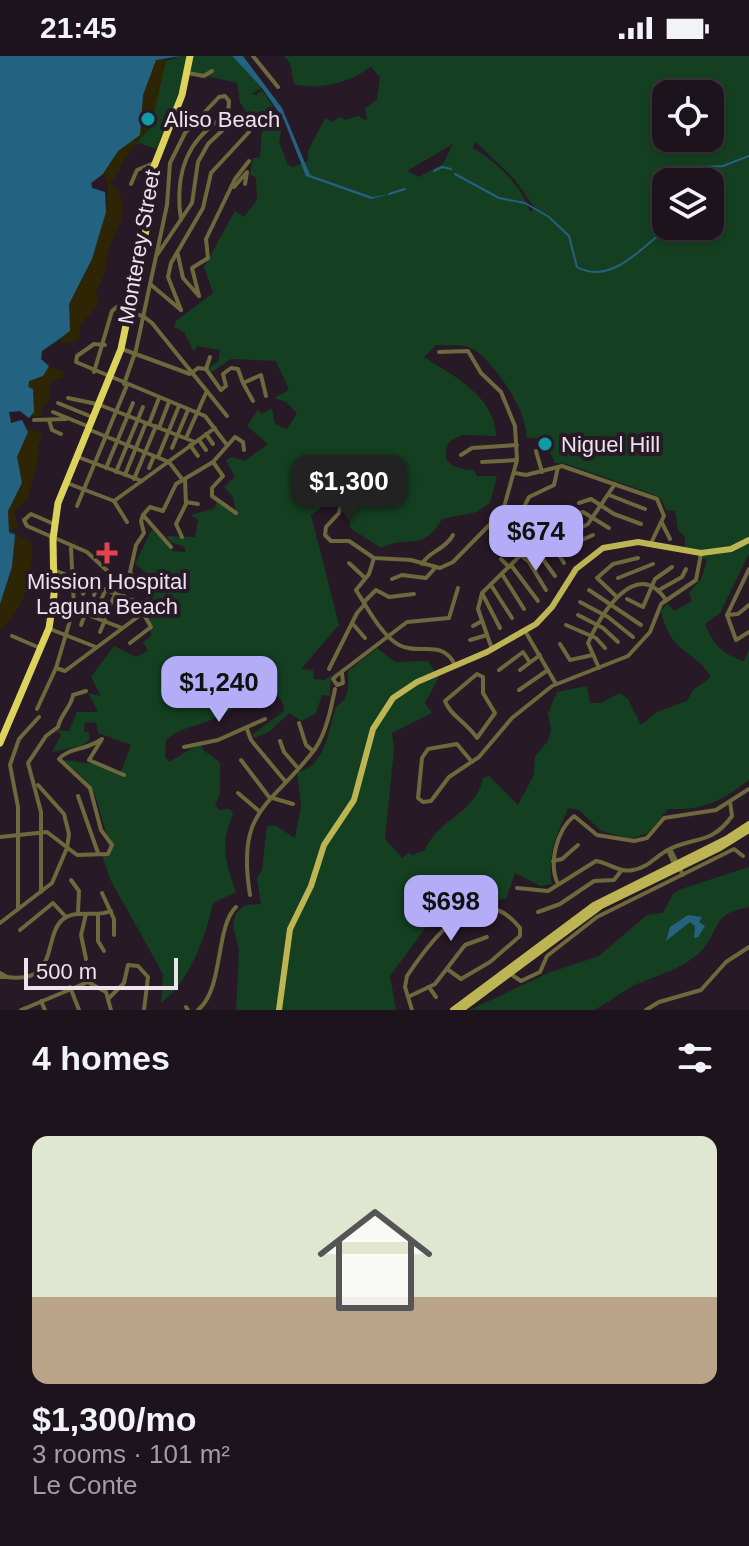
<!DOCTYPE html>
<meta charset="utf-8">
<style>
:root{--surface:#1d131c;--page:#251c25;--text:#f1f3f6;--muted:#a09ea3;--line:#3b323b;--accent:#b5acf8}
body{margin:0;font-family:Arial,sans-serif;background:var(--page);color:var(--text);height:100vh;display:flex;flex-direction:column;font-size:30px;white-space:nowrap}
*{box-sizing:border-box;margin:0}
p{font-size:26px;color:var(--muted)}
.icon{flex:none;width:44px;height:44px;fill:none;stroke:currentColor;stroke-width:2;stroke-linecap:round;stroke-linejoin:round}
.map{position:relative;height:954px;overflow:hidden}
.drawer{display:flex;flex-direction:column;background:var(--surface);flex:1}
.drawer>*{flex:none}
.fabs{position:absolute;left:652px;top:24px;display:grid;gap:16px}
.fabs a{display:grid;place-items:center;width:72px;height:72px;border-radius:16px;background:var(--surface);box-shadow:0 4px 12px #0003,0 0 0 2px var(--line);font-size:40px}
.scale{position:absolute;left:24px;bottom:20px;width:154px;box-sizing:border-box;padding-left:8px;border:4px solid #ece3ec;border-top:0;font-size:22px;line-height:28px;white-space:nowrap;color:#ece3ec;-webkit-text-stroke:6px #271926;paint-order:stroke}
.price{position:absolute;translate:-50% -68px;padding:0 18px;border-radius:16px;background:var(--accent);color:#111;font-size:26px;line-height:52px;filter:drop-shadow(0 2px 4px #0008)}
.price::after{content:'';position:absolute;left:50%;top:48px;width:24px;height:18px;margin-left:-12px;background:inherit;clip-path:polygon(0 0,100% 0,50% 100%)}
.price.current{background:#222;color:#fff}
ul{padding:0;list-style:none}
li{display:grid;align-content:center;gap:16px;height:424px;padding:0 32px}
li+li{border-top:2px solid var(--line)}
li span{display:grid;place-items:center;height:248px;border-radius:16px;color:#555}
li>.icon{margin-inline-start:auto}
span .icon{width:144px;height:144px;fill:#fffc;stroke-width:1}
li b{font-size:34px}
h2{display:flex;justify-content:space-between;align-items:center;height:96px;padding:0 32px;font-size:34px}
.status{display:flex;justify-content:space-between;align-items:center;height:56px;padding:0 40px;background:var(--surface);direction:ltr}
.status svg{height:22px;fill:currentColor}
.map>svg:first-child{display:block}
</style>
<div class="status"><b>21:45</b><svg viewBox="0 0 49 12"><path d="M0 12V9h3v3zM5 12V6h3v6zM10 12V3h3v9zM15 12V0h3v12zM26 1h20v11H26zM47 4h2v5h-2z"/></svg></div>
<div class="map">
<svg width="749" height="954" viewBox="0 0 749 954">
<rect width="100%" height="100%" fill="#271926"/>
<g fill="#144021" fill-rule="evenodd">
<path d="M0,0H157L166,5L181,0H232L262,32L251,38L256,39L262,34L283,66L279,86L288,109L293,111L308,105V95L325,62L332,66L340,61L346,64L358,60L367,65L365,52L377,44L380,21L371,11C350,26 320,35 294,28L290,7L284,0H749V498L720,557L705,568C713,588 723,599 744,605L749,593V724C719,746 705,754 668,753L648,777L631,783L601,775L579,754L568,752C557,778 546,801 552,828L540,830L515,817L506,843L467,846L438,855L390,920L396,954H236L239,895L233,869L236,857L245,849L261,848L257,822L262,814L267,770H276L295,782L301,750L297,716C325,712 328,675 336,651C350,643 348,630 348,615L377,592L395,606L428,605L439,621L425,647L432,657L392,677L394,693L385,783L402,802L408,797L413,799L425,794C439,761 476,758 483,722L489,720L518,749L534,719L535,700L547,686L551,676L548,657L557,636L587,630L590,647H601L620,637L628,643L641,669L657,656L687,645L693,634L711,621C694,592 671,600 661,555L667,547L674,555L692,545L689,537L701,523L707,504L685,491V481L678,474L675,454L667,455L661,443L652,438L567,408L555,407L544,383L526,381C529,357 492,301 469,291C460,288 446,290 436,289L424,301C452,319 495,340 496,380L462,379L450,385C437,406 455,414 474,414L477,420H497L490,447L477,456L442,463C423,497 409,478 381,492L350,472L348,445L342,442L346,427L352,428L351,405L336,399L332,425L337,430L334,443L311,459L339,569L301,613L313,614L314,623L325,624L351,604L331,620L330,640L322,639L316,657L302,665L289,657L269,676L253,682V678L284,655L283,647L269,629C251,642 233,654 213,663C196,671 180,671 166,684L165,701L169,706L201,687L203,694L220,706V738L215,749L219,754L230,753L233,758C220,788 225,805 236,836L213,847C206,880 189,927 161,947L163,918L110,823L102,799L110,798L113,789C100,770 102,749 90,730C85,721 71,712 63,704L109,710L120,719L131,689L98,677L96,667L85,666L84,675L90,677L89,684L81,690L52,696L61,679L56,674L69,675L77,656H98L88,637L101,640L91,621L114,590L136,601L148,595L143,586L151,580L147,548L154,529L149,519L135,508L151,475L153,473L173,495L185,496V491L170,486L167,480L195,481L198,464L191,459L215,452L217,443L236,456L233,441L224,431L235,421L226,404L232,401L245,405L268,388L247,370L258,354L262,358L272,352L275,368L287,373L297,357L286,346L274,342L289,334L276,305L231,303L212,316L208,312L218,306L220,294L197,290L194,296L184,276L174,271L176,265L213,237L204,211L235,155L244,161L257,144L256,121L250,119L253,102L260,101L262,74L258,58L247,57L240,47L237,27L185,15L174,53L156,93L139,87L113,103L91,127L92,132L105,136L64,281L42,295L41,303L49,310L34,356L29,362L20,355L9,356L11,367L22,364L28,376L8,474L15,477L0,548ZM666,38H710V82H666ZM475,85L514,123L535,152L530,156C521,129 497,106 473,92ZM453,88L443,108L419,121L407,115ZM666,126H710V170H666Z"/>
<path d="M749,811V851C710,858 722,872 702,894C685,913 653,920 631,931C618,938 607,948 594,954H470L548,917L599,900L647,859L663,857L673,838L681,833Z"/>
</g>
<g fill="#2d2504">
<path d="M157,0L166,5L154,57L156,65L131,94L111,127C131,146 122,165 112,186C103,206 110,215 96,235L99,247L81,269L79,284L60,289L70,265L69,248L92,203L106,156L108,126L103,118L118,95L140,79L143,39Z"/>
<path d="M49,310L65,316L64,321L50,327V343L40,354L44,359L29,362L34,356L29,325L43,320Z"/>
<path d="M29,372L43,379L37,394L40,396L27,445L14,456L18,472L8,474V455L22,427L17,401Z"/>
<path d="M15,477L32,487C34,520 24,553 0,575V548L12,511Z"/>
</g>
<g fill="#236281">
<path d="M0,0H181L156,4L143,39L140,79L118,95L103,118L91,127L92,132L105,136L106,156L92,203L69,248L70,275L42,295L41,303L49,310L43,320L29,325L28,331L33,333L34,356L29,362L20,355L9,356L11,367L22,364L28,376L17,401L22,427L8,455L9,477L15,479L12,511L0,548Z"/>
<path d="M232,0H243L282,52L310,119L373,141L390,138L371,143L306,120L284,64L262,32Z"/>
<path d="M688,859L702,861L699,866L705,870L698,881L694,882L695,870L690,866L666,885L670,871Z"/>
</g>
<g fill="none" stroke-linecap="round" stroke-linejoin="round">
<g stroke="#236281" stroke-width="2">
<path d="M434,115L442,111L451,113"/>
<path d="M455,118L499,142L525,147L549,161L569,180L577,211C611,230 644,190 669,170"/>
<path d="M690,126L699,111L723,110L749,100"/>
<path d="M389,138L405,133"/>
</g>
<g stroke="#6d693d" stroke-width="4">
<path d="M253,0L278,31"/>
<path d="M188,17L204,20L212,15"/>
<path d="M131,128L137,114L154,107"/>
<path d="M234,131L247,116L245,128"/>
<path d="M181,164C176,131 181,97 207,74C214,67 218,62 229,62"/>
<path d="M178,199L183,222L199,240"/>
<path d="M150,228L181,254"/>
<path d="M199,240L192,212L208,202L206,183L235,123L249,105"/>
<path d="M181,254L168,221L171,207L203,152L211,117L249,76"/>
<path d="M129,257L143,260L152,267L227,360"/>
<path d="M105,289L94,288L77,300L76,306L205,360L227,389"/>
<path d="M122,293L190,318L198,312L206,313"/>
<path d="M206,313L221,334L226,330L223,318L231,312L238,313L243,327L261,319L266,340"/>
<path d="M206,313L210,301"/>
<path d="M94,316L112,255L118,250H129"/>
<path d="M243,327L253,345"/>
<path d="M124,328L136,294L167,149L170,107L185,77L219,41L225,40L229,45L227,70L208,88L198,106L192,147L157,199"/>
<path d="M68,342L97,348"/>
<path d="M58,347L92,361"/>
<path d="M100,349L195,386"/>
<path d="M53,356L87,370"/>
<path d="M34,364L66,363"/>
<path d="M49,364L52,374L61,378"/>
<path d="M149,368L159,342"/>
<path d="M159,372L169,346"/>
<path d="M90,374L169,406L182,423"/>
<path d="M206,378L213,388"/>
<path d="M186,382L206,337"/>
<path d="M199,384L206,394"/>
<path d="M190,389L198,400"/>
<path d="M172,392L188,354"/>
<path d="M536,395L542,416"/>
<path d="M461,399L472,392L517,389"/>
<path d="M78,401L142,425"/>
<path d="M158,401L179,350"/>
<path d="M213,406L223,420L212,432V440L236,457"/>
<path d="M482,406L517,404"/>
<path d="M106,412L133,347"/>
<path d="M149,412L154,400"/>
<path d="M116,416L143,351"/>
<path d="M346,417L339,457L326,471L325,479L331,485H349L374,502L411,504L440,512L453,506L503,455L517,404L515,370L501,336L481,317L468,295L439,296"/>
<path d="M515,417L526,419L562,410L657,443L664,460L651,487"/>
<path d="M125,419L146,367"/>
<path d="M134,423L156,370"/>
<path d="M67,427L114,445L127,466"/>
<path d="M609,439L645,453"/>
<path d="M114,445L215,372"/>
<path d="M186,446L198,448"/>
<path d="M579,447L591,443L614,458L641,468"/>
<path d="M77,450L127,329"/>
<path d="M521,457L529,441L554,429L558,411"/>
<path d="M143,459L150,451L163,455L176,428L213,406L235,381L243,386L244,394"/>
<path d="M143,459L171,491"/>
<path d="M565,459L583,456L609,472"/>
<path d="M662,467L670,483"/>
<path d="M54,468L31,458L24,464L27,470L87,496L115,522"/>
<path d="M575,475L582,484L593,479"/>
<path d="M561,476L573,495"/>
<path d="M546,478L564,507"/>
<path d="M182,481L176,468L186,448L185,423"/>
<path d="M531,487L555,520"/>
<path d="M514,494L529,506L546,534"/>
<path d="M374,502L369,518L356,534C366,550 382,580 399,589C420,600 442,582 455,609"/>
<path d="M501,503L509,511"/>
<path d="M349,507L365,522"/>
<path d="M422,508C429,495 445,494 453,479"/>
<path d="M511,509L538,545"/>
<path d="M749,513L727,559L736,584L749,576"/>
<path d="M54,514L145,549"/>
<path d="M502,518L524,553"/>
<path d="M618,522L653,508"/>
<path d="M392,523L402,519L426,522L435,512"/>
<path d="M491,529L512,562"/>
<path d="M589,534L641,569"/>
<path d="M659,534L682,521L686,513"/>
<path d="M482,537L500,572"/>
<path d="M83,538L88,526"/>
<path d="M94,539L97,530"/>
<path d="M617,541L597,522L613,508L638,502"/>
<path d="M627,543L643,551L655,523L672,511"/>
<path d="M54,546L122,572"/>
<path d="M100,546L106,533"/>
<path d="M364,546L376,534L389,541L414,538"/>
<path d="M580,546L608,561L633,581"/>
<path d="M110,549L116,537"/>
<path d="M119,554L124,540"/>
<path d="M130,554L134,544"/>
<path d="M83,555L87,545"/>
<path d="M92,559L97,547"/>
<path d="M578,559L603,572L618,586"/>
<path d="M727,559L738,558L749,549"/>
<path d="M352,567L365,582"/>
<path d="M81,569L86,556"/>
<path d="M566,569L596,582L605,592"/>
<path d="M473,570L482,565"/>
<path d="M50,573L96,591"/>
<path d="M525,575L556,628"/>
<path d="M100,576L105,564"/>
<path d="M12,580L40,592"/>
<path d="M470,584L487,579"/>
<path d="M130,587L151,571L143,557"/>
<path d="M560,588L570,604L593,599"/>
<path d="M492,593L478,553L482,537L538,482L575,475L588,468L615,428"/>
<path d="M56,612L65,615L143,557L151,532L147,525L134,522L130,516L136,489L144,477L141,465L143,459"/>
<path d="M599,612L588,587C600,560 636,499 666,544"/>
<path d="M329,613L357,557L365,548"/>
<path d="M499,614L523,596L529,605"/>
<path d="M520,614L540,599"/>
<path d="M342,617L343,627L337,629L333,623L336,620L407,566L449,562L458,532"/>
<path d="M477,618L483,621V637L495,657L477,682C468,668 449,658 445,645Z"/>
<path d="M519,634L548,614"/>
<path d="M37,653L56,612L74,551L71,492"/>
<path d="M299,667L306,689L313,695"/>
<path d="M247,673L251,684L285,725"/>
<path d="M280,685L284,696L297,711"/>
<path d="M184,691L218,684L265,663"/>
<path d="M241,704L269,741L293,748"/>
<path d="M472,706L457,688L428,693L422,702L418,742L423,746L431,745L449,721L479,701L512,662L552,630L628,600L650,576L661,548L696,524L701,498"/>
<path d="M238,737L259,755"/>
<path d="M78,740L98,797"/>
<path d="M0,781L47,776L77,799L108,798L112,789L101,774L90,732L59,703C70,691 85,695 102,683L89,704L124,719"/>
<path d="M670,793L683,819"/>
<path d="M668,794L675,810"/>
<path d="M553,805L562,803L578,789"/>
<path d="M71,824L79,835L78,857"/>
<path d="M558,828C548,807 557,774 574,760L597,779L634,785L647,782L664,762L716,754L749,733"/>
<path d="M517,832L548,835L596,805C609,807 619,817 633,814C647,812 654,802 666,795C692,780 711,790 732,760L730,746"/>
<path d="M41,836V756L28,707L46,680L58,671C61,657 71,652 73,639L86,635"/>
<path d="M102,837L114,863V879"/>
<path d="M250,839C236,752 270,752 315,693C326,677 331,653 335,633"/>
<path d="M18,853V751L10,709L19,683L39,661"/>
<path d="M538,856L560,848L594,825L614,824L621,815"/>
<path d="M86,858L81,879L86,903"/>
<path d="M98,860V885L104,895"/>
<path d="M0,867L52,827L67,792L69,778L64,758L38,729"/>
<path d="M20,874L53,847L66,861"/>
<path d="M87,910L88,926"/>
<path d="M0,917L7,921H0"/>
<path d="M512,919L521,925L540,916L547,900L597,861L734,793L743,800"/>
<path d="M7,921C59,928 43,882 62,864C76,852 95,862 111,855"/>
<path d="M70,931L79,954"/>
<path d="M429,931L436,941"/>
<path d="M408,941L435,928L465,889L487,881"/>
<path d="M109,942L124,927L128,909L138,910L148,921L144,954"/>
<path d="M41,945L45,954"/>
<path d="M186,951L188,954"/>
<path d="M21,954L88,926L106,936L111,954"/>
<path d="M198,954C224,933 215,871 236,851"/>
<path d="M412,954L405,931L407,920C431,884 478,819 520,872V880L490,906L461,923L447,913"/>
<path d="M646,954L659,946L701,934L726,906L749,891"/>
</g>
<g stroke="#bdb554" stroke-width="6">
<path d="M279,954L290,873L311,830L324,789L354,744L373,673L393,642L417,626L487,596L536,568L552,551L576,513L603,492L638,486L701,497L731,493L749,484"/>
<path d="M453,954L594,849L726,783L749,768"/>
<path d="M461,954L601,850L720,792L749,774"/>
</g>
<path stroke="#ddd35c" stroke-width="7" d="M0,687L49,572L54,539L53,483L58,447L121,293L150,155L153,113L182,39L190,0"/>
</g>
<g fill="#0f9aa8" stroke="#271926" stroke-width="3">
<circle cx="148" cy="63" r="8"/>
<circle cx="545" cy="388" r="8"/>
</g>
<path fill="#e0444e" stroke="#271926" stroke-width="3" d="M103 485h8v8h8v8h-8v8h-8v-8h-8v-8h8z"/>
<g text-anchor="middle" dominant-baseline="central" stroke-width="8" stroke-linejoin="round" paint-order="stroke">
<g font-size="22" fill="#ece3ec" stroke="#271926" text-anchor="start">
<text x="164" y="63">Aliso Beach</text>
<text x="561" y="388">Niguel Hill</text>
<text x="107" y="525" text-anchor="middle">Mission Hospital<tspan x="107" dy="25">Laguna Beach</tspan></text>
</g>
<g font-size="22" fill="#ece3ec" stroke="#271926">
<text transform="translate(139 191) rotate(-80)">Monterey Street</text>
</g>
</g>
</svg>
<div class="fabs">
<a><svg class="icon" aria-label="locate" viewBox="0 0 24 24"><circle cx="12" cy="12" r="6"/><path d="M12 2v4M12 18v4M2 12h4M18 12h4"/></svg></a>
<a><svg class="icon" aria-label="layers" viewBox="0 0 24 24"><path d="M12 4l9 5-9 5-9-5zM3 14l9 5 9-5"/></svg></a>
</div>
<div class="scale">500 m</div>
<b class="price current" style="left:349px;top:467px">$1,300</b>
<b class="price" style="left:536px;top:517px">$674</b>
<b class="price" style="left:219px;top:668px">$1,240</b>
<b class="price" style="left:451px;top:887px">$698</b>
</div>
<section class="drawer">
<h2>4 homes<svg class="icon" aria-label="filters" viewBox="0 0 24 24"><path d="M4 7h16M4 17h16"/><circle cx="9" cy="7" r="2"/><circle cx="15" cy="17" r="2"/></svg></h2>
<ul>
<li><span style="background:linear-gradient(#dfe7d0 65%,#b9a48a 0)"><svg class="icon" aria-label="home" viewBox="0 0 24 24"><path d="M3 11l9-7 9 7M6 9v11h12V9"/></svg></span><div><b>$1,300/mo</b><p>3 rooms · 101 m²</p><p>Le Conte</p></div></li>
</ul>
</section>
